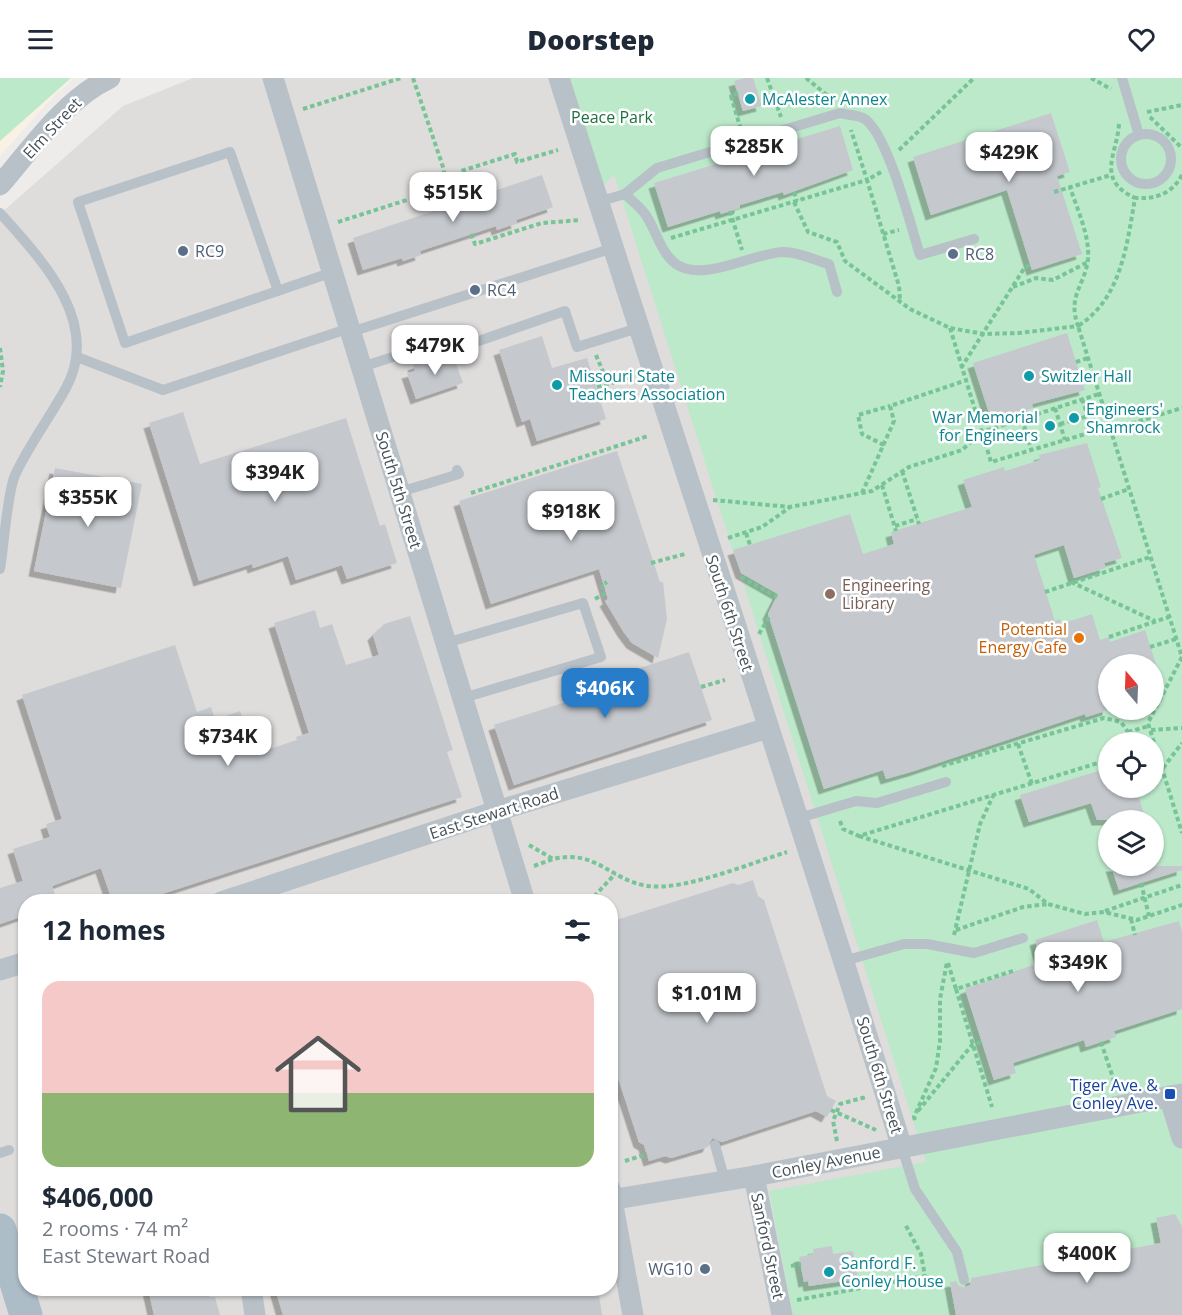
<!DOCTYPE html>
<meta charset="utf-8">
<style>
:root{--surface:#fff;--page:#f2f2f3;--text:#1f2937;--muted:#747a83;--line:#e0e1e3;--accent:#287dcb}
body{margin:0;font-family:"Open Sans",sans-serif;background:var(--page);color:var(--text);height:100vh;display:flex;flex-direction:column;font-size:22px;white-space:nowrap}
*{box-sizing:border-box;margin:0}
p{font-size:20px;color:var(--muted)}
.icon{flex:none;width:33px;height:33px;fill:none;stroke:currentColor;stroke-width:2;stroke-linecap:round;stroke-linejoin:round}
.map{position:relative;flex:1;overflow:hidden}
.side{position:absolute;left:18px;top:816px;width:600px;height:402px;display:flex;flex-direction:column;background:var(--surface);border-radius:24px;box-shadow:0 2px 4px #0004}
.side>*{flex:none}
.needle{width:39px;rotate:341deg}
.controls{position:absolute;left:1098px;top:576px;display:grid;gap:12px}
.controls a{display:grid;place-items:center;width:66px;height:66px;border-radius:50%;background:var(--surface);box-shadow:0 2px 4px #0004;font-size:30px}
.price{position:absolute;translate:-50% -51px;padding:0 14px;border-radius:12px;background:#fff;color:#222;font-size:20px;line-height:39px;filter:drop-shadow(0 2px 3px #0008)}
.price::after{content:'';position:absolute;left:50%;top:36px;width:18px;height:14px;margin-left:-9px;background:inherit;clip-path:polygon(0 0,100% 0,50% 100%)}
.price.selected{background:var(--accent);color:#fff}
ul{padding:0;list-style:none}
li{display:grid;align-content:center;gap:12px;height:318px;padding:0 24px}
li+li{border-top:2px solid var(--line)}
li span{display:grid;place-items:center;height:186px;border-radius:18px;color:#555}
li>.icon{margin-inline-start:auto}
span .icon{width:108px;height:108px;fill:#fffc;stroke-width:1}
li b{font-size:26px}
h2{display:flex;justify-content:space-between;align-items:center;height:72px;padding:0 24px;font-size:26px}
header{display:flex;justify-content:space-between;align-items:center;height:78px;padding:0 24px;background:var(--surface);font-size:27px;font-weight:800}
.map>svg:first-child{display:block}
</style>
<header><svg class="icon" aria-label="menu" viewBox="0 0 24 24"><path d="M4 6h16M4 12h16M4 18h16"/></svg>Doorstep<svg class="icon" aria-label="heart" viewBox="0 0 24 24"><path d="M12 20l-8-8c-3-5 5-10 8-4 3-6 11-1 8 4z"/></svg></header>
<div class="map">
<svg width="1182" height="1237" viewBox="0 0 1182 1237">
<defs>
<filter id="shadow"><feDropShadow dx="-5.5" dy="5.5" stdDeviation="0" flood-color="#0004"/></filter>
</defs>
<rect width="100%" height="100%" fill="#eeebeb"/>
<path fill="#f9f1e4" d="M0,0H74L51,21L0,78Z"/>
<path fill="#dfdcdc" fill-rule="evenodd" d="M193,0H1182V1237H0V136L123,28ZM1108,586H1154V632H1108ZM1108,664H1154V710H1108ZM1108,742H1154V788H1108ZM26,824H610V1210H26Z"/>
<g fill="#bce9c9" fill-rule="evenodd">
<path d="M0,0H71L0,63Z"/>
<path d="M559,0H1182V1237H793L769,1113L926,1084L614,96L596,116ZM1108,586H1154V632H1108ZM1108,664H1154V710H1108ZM1108,742H1154V788H1108Z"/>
</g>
<g fill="#c5c9ce" filter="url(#shadow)">
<path d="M745,0H753L762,28L743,33L734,3Z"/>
<path d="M1051,35L1070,94L1057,98L1082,176L1032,192L1007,112L931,137L913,79Z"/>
<path d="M840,48L853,92L784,117L783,114L740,127V130L721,136L720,133L668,149L654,105Z"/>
<path d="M542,97L553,129L516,142L517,145L497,152L496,148L420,173L421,177L403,183L402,180L363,192L353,160Z"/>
<path d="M1067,255L1085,312L1032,326L1033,330L999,341L998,336L990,338L973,285Z"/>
<path d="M542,258L552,290L587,280L606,341L537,363L530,341L522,344L499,272Z"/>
<path d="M452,274L463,305L416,321L407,295L415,293L413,287Z"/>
<path d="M183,334L200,386L346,340L380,448L385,446L397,485L347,501L342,487L296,502L288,478L253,490L252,486L199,503L149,345Z"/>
<path d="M1087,365L1101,409L1098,410L1122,480L1104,485L1106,490L1074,500L1064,467L1034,477L1055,543L1060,541L1061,546L1092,536L1100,562L1109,559L1110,564L1145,552L1156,586H1108V632L1086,639L1085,636L914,693L886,701L883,692L824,711L768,536L778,516L741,495L733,472L850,436L863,476L894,466L891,454L972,429L963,402L1004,389L1005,393L1040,382L1039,377Z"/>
<path d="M617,373L660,504H663L667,541L658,580L632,565L623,553L605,523L608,521L599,491L491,526L459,423Z"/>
<path d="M55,390L142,406L121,510L34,493Z"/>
<path d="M315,532L320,550L332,546L346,587L379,577L373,557L384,546L410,538L453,672L447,674L462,719L137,824H130L128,817L112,822L101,790L52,808L58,824H26V837L0,846V810L23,803L13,771L50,759L46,746L62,741L22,617L175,567L197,634L211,629L215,642L240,633L254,676L297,662L296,659L309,655L274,545Z"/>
<path d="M689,574L712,642L514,707L494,647L575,621L572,612Z"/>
<path d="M1108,690V710H1136L1146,742H1097L1091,725L1029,744L1020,717Z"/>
<path d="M1111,788H1182V792L1119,812Z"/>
<path d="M753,802L758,818L764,822L827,1018L836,1023L827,1039L816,1033L722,1064L712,1060L708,1069L671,1080L665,1078L649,1083L644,1067L639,1064L610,975V844L733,805L738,807Z"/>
<path d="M1097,842L1104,864L1179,843L1182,853V931L1114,953L1116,959L1086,969L1084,962L1013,985L1016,995L994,1002L965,911L1041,884L1035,862Z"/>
<path d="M1175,1136L1182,1148V1237H956L950,1204L956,1203L959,1208L965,1209L970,1207L971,1200L1161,1165L1156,1140Z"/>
<path d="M832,1168L833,1176L853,1173L858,1201L809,1208L808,1203L804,1204L799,1179L814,1176L813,1171Z"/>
<path d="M148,1210H208L210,1219H215L220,1237H154Z"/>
<path d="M275,1210H598L602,1237H283Z"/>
</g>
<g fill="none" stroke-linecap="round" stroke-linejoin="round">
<g stroke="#77c497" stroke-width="4" stroke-dasharray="4.5 3" stroke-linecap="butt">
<path d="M413,0L444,92V102"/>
<path d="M767,0L781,39"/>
<path d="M806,0L833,22"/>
<path d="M1091,0L1111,11"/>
<path d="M738,15L731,18L741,52"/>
<path d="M303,31L401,0"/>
<path d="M1147,34L1182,27"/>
<path d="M1150,39L1182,70"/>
<path d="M1119,46C1117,77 1095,101 1135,120"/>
<path d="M899,72L974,0"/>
<path d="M881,94L867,102L899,208L900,223"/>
<path d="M1182,97C1172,116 1156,121 1135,120C1127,167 1121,221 1078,248L1182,579"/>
<path d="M794,114L797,123"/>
<path d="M1054,114L1111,97"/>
<path d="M794,124L808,154L837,164L845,183L910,231L950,250L984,256L1019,255L1078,248C1067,217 1085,208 1088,181C1090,158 1077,131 1070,109"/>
<path d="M730,133L742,172"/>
<path d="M338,144L438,112L444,102L465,104L461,93L515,76L517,84L558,72"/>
<path d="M471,156L475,166L542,145L581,142"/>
<path d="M883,156L899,152"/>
<path d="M671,160L867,102L851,52"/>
<path d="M1013,209L1036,200L1053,202L1088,184"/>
<path d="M950,250L991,384L1109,349"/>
<path d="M0,270L3,293L0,309"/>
<path d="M596,277L608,306"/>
<path d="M1076,284L1088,280"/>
<path d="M961,290L1025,189L1031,187"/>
<path d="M597,309L633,299"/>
<path d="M1082,321L1093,353"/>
<path d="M1055,330L1065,362"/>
<path d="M1022,341L1031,371"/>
<path d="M1060,346L1088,338"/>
<path d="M1110,352L1182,330"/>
<path d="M884,367L862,356L858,337L890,328"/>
<path d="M902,393L919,446"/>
<path d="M882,407L896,453"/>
<path d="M471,415L648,358"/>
<path d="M862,415L894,343L890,328L964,303"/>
<path d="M1101,421L1129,411"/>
<path d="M713,422L790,429L872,413L909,389L962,372L982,354L1099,316"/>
<path d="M895,448L917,441"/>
<path d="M746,455L750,467"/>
<path d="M728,460L762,449L789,430"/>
<path d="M651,485L685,476"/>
<path d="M741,499L777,519"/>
<path d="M1071,504L1155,543"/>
<path d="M1045,514L1150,479"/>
<path d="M595,521L604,516L602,507L607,504"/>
<path d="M759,556L769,539"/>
<path d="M1109,559L1169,539"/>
<path d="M1150,569L1176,561"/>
<path d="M1182,579L1148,645L1182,755"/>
<path d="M701,609L725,602"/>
<path d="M1151,652L1182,650"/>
<path d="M1128,654L1149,648"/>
<path d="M1018,666L1032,706"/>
<path d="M942,688L1104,640L1121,644L1128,654L1127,664"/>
<path d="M1163,690L1182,665"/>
<path d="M1154,693L1162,689"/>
<path d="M840,743L843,751L859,758L1108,682"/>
<path d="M859,758L1029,811L1048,826L1085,836L1104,834L1137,842L1182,827"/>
<path d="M529,767L553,781C597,771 609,802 648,808C684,813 751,785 787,774"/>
<path d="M534,788L553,781"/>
<path d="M1141,805L1149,838"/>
<path d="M589,824L615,796"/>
<path d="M1105,833L1182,807"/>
<path d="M1131,841L1135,857"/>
<path d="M956,852L1023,829L1048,826"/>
<path d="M954,857L980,746L993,718"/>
<path d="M948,885L956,911L1016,892"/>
<path d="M956,911L992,1029"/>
<path d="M1101,964L1115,1006"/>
<path d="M831,1032L876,1052"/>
<path d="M918,1033L972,967L981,964"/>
<path d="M915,1042L914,1039L936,990L940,963V921L947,884"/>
<path d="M837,1063L833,1043L840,1026L866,1019"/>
<path d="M625,1083L647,1076"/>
<path d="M791,1188L801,1186"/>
<path d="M797,1222L925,1198L921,1176L905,1146"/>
</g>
<g stroke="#b7c1c7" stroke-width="10">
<path d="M1122,0L1139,57"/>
<circle cx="1146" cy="81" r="25"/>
<path d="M625,116L657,90L840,35C847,37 857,37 863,40C887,52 911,149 920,177L974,161"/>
<path d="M598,124L625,116C632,123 642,130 647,139C657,155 661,175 676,186C703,205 752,175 784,174C798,174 815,182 829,186L837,214"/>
<path d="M0,135C41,181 102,244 66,310C50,339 29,367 15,397C7,416 4,468 0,491"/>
<path d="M278,213L230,74L78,124L125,265L333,194"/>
<path d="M351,254L613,170"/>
<path d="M470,266L565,233L577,269L638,250"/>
<path d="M77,279L163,312L350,250"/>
<path d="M362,289L466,255"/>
<path d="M400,414L459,396L457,392"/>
<path d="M446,565L583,525L601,579L463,620"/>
<path d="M799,740L856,723L877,725L946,704"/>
<path d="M844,883L904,866H927L974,875L1023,860"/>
<path d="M715,1067L725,1103"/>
<path d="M902,1070L915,1111L957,1174L964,1202"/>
<path d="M0,1075L9,1072"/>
</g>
<g stroke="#b7c1c7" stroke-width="21">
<path d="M273,0L525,824"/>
<path d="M559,0C672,357 792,712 902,1070"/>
<path d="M0,107C32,70 65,21 110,0"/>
<path d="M221,824L497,733L768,650"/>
<path d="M0,892L26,884"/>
<path d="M1169,1018L1182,1060"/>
<path d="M754,1098L782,1237"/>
<path d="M610,1111L633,1237"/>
<path d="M610,1122L754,1098L1182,1016"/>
<path d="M251,1210L255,1237"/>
</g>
<path stroke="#adbdc8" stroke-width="33" d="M0,1152L26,1237"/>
</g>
<g fill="#0f9aa8" stroke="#fff" stroke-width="2">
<circle cx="750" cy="21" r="6"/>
<circle cx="1029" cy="298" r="6"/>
<circle cx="557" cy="307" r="6"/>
<circle cx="1074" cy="340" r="6"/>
<circle cx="1050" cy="348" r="6"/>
<circle cx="829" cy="1194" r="6"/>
</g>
<g fill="#5c6f8a" stroke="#fff" stroke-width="2">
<circle cx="183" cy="173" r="6"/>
<circle cx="953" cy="176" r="6"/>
<circle cx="475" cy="212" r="6"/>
<circle cx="705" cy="1191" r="6"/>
</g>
<circle fill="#8d6e63" stroke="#fff" stroke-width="2" cx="830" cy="516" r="6"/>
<circle fill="#e8710a" stroke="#fff" stroke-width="2" cx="1079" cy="560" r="6"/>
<rect fill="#1a4fb4" stroke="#fff" stroke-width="2" x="1164" y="1010" width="12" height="12" rx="3"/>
<g text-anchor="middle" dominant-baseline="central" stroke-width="5" stroke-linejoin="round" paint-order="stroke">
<g font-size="16" fill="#0d838f" stroke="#fff" text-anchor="start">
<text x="762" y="21">McAlester Annex</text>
<text x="569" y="298">Missouri State<tspan x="569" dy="18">Teachers Association</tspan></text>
<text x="1041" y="298">Switzler Hall</text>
<text x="1086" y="331">Engineers'<tspan x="1086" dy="18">Shamrock</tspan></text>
<text x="1038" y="339" text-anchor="end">War Memorial<tspan x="1038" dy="18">for Engineers</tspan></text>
<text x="841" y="1185">Sanford F.<tspan x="841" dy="18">Conley House</tspan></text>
</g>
<g font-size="16" fill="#1e7040" stroke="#fff">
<text x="612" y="39">Peace Park</text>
</g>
<g font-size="16" fill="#455057" stroke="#fff">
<text transform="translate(52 50) rotate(-47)">Elm Street</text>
<text transform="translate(399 412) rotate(73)">South 5th Street</text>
<text transform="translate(730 535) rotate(72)">South 6th Street</text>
<text transform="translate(494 735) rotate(-18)">East Stewart Road</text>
<text transform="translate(880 997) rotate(73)">South 6th Street</text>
<text transform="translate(826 1084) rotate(-11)">Conley Avenue</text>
<text transform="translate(768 1168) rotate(78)">Sanford Street</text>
</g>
<g font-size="16" fill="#4e5e75" stroke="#fff" text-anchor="start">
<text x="195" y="173">RC9</text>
<text x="965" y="176">RC8</text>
<text x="487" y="212">RC4</text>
<text x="693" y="1191" text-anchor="end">WG10</text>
</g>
<g font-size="16" fill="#785e54" stroke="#fff" text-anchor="start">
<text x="842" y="507">Engineering<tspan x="842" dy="18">Library</tspan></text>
</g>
<g font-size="16" fill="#c56008" stroke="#fff" text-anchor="end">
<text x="1067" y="551">Potential<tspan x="1067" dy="18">Energy Cafe</tspan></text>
</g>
<g font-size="16" fill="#164399" stroke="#fff" text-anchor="end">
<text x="1158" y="1007">Tiger Ave. &amp;<tspan x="1158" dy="18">Conley Ave.</tspan></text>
</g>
</g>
</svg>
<div class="controls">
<a><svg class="needle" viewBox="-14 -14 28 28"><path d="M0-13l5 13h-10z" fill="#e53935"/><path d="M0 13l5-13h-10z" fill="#747a83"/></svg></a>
<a><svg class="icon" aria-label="locate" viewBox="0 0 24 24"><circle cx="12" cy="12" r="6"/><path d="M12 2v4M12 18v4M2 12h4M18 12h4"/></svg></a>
<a><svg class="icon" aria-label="layers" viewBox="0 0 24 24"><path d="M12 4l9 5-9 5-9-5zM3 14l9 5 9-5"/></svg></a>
</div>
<b class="price" style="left:754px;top:99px">$285K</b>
<b class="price" style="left:1009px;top:105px">$429K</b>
<b class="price" style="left:453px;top:145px">$515K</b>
<b class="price" style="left:435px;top:298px">$479K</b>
<b class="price" style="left:275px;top:425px">$394K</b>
<b class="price" style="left:88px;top:450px">$355K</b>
<b class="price" style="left:571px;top:464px">$918K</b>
<b class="price selected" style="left:605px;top:641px">$406K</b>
<b class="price" style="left:228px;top:689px">$734K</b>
<b class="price" style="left:1078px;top:915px">$349K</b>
<b class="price" style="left:707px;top:946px">$1.01M</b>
<b class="price" style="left:1087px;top:1206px">$400K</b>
<section class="side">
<h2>12 homes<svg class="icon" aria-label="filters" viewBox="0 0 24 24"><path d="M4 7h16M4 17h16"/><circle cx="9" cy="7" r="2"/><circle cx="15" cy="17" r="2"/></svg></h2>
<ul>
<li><span style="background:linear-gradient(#f6c9c9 60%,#8fb573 0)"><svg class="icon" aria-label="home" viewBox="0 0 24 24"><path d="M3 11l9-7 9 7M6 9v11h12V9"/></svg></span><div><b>$406,000</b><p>2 rooms · 74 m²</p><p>East Stewart Road</p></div></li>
</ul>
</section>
</div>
